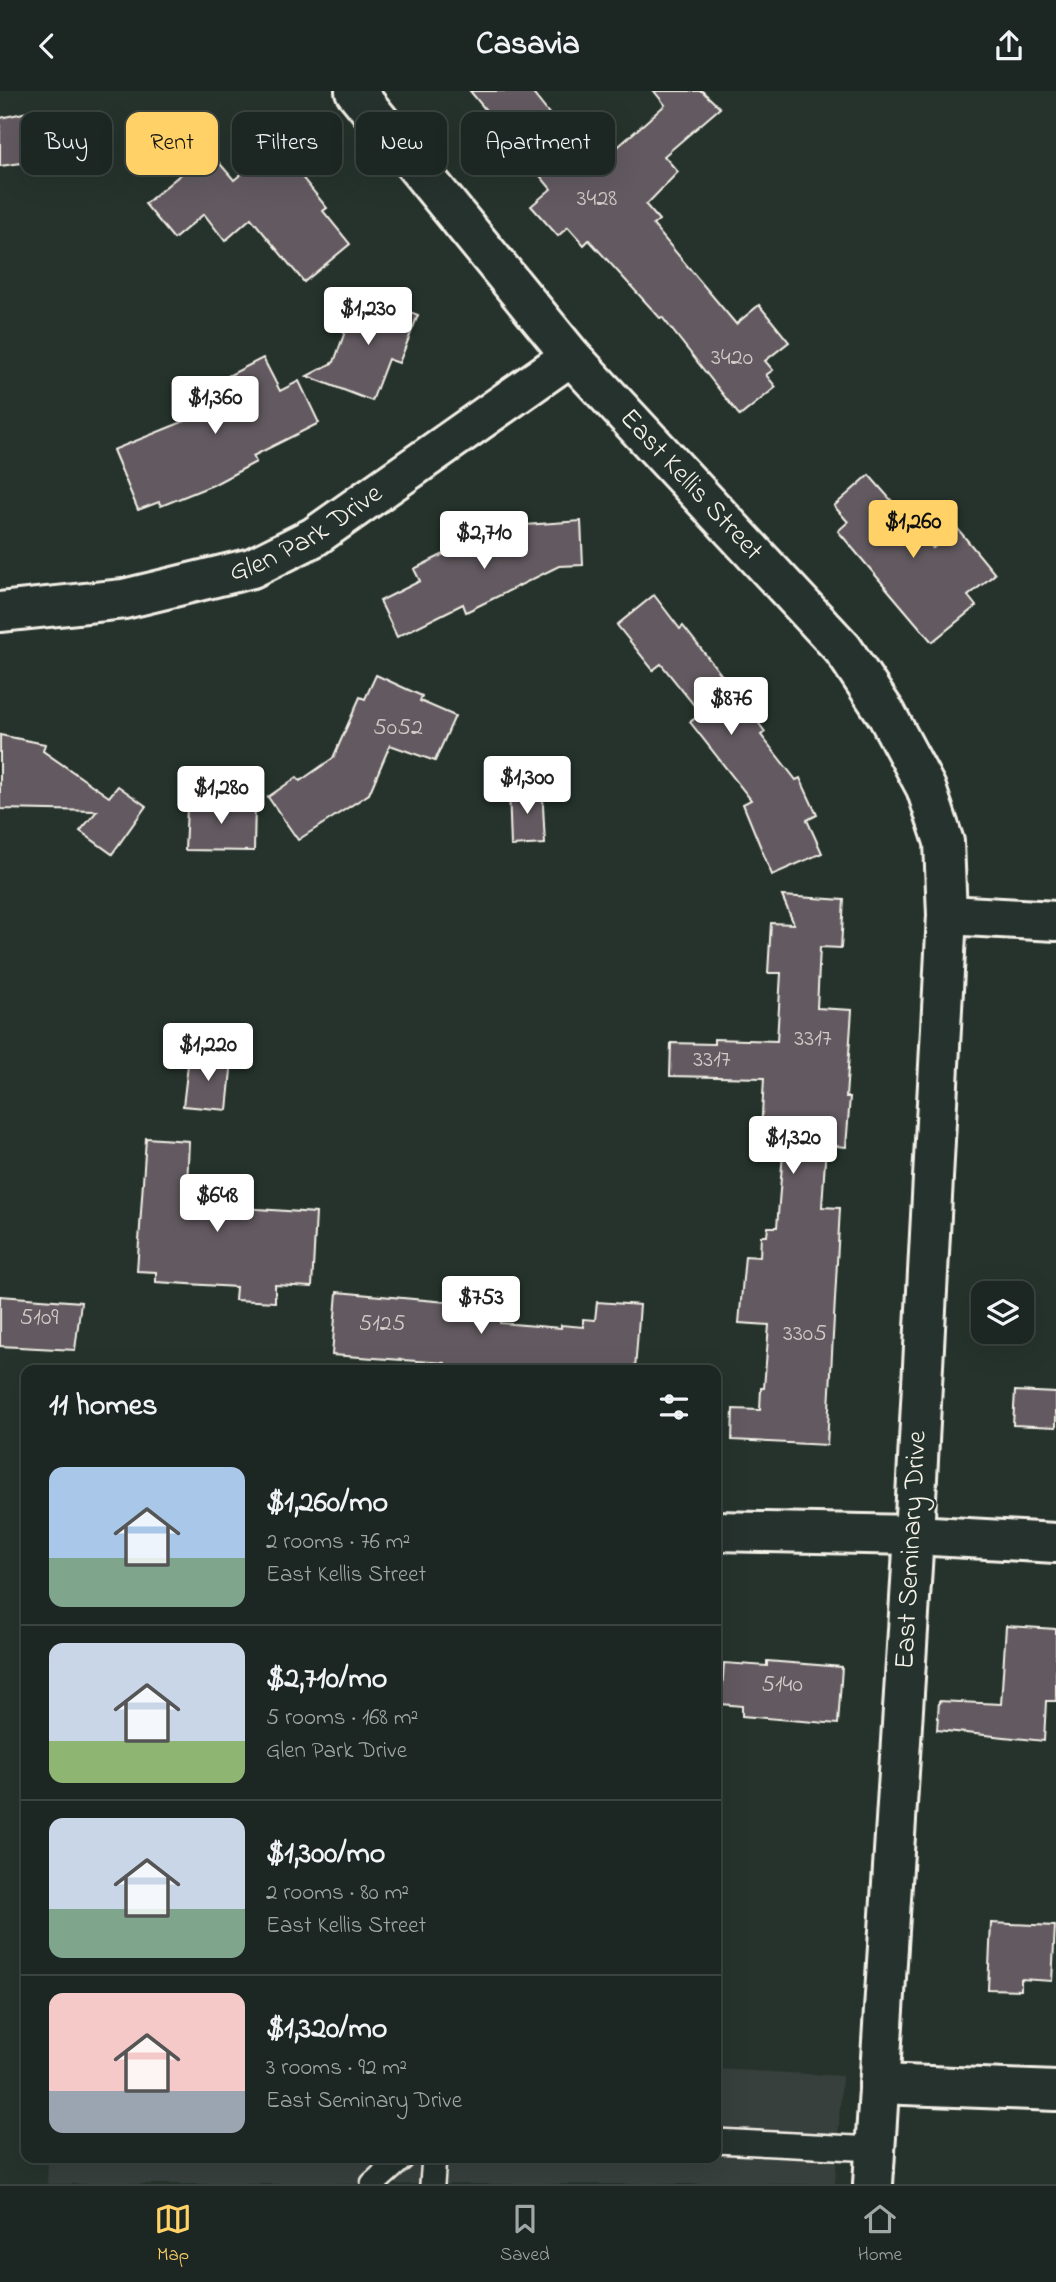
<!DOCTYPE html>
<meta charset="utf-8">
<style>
:root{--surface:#1c2622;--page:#252e2a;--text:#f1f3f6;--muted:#a0a5a5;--line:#3a4340;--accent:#ffd166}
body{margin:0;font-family:"Indie Flower",sans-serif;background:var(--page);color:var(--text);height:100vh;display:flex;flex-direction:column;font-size:26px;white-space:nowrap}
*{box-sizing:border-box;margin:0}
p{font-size:23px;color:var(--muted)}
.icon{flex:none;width:38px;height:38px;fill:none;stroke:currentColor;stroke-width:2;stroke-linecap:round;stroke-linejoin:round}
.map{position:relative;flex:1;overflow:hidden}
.sheet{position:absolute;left:21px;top:1274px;width:700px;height:798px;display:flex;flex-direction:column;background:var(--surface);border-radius:14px;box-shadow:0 7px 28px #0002,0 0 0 2px var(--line)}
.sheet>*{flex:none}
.banner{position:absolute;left:21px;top:21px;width:700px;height:63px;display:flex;gap:14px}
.controls{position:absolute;left:971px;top:1190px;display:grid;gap:14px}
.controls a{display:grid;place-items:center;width:63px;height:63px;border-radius:14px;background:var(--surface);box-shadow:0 7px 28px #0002,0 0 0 2px var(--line);font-size:35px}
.price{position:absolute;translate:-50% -60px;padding:0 16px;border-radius:7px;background:#fff;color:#222;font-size:23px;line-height:46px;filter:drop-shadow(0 2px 4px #0008)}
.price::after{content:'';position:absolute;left:50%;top:42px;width:21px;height:16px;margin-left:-10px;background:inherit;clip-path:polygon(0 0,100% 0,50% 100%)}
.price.current{background:var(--accent);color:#111}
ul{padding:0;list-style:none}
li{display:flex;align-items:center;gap:21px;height:175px;padding:0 28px}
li+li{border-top:2px solid var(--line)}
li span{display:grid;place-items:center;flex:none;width:196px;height:140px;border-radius:14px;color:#555}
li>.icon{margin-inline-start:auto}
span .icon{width:84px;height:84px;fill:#fffc;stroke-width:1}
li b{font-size:30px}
h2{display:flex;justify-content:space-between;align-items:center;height:84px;padding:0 28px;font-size:30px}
.chip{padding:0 24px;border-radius:14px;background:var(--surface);box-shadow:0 7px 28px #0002,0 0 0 2px var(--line);font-size:24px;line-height:63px}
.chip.current{background:var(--accent);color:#111}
header{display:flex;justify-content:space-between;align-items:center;height:91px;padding:0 28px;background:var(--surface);font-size:32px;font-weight:800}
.menu{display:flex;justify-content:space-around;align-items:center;height:98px;border-top:2px solid var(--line);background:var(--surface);font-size:19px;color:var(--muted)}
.menu a{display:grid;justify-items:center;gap:4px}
.menu .current{color:var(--accent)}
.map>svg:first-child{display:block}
</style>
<header><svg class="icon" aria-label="back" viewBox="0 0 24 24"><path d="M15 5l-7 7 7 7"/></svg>Casavia<svg class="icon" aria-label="share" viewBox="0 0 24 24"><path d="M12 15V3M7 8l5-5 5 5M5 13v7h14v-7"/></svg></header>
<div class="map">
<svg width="1056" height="2093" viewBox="0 0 1056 2093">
<rect width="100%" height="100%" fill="#26332d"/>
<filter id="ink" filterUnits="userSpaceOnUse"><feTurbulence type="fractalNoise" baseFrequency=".0143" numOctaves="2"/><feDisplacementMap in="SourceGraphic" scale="14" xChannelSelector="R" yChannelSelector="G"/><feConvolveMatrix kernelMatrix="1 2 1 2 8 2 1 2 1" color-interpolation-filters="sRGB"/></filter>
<g filter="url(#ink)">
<path fill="#383f3c" d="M716,1978L842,1985L835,2093H47L48,2067H716Z"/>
<g fill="#625a60" stroke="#f4f1e8" stroke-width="2">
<path d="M470,0H531L593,78L665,14L654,0H702L720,17L664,65L678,81L646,114L659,129L653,134L736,233L759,214L789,251L765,270L773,279L766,284L776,296L740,325L662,226L660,227L589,149L584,154L568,136L558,145L531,115L551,98Z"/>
<path d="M28,21L29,31L54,27L61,61L43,64V69L0,75V27Z"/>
<path d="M276,54L327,117L323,120L350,153L304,191L251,127L225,150L204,123L174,148L145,113L209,60L234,89Z"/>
<path d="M359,202L418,224L399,272L388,268L372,310L307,285L334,271Z"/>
<path d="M263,267L280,300L299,290L319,332L253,365L256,371L213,394L161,415L159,411L138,419L113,359L195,326L185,307Z"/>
<path d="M869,384L933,457L957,437L995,483L968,505L976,515L932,551L838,440L848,431L834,415Z"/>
<path d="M581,430L583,474L559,475L466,521L463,513L397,546L380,510L420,490L414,478L466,452L481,440L525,439V434Z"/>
<path d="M654,504L680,538L683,535L746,615L763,638L765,641L761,644L796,689L800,687L817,724L807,729L822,762L772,784L743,713L751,709L690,631L701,623L661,573L653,579L617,534Z"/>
<path d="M376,584L422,605L420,610L455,625L435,670L390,654L369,703L298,749L268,706L297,686L300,690L333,667L360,606L365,608Z"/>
<path d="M0,644L45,653L43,660L109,706L118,695L146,715L112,763L80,740L97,720L0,718Z"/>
<path d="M542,695L545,753L511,755L509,697Z"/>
<path d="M207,709L255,710L254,760L185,759L187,716H207Z"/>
<path d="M782,805L844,809L841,857L820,856L817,917L852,919L846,1006H850L846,1056L826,1054L822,1116L840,1117L827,1354L732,1349L733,1318L760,1319L761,1297H764L769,1234L739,1232L745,1165L760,1166L761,1145H767L768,1136H777L783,1062L760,1060L764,987L670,985L671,952L714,953V948L777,950L781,882H768L771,832L794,833Z"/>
<path d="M189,965L232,969L227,1019L183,1015Z"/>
<path d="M146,1047L189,1050L187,1095L213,1097L212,1115L316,1122L312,1196L275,1194V1211L235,1209L236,1196L156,1191V1181L137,1180Z"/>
<path d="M337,1201L501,1216L500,1232L561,1237V1234L583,1236V1228L595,1229L597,1211L640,1214L635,1279H445V1272L332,1264Z"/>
<path d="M0,1205L81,1211L75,1259L0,1255Z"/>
<path d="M1015,1300L1056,1302V1336L1013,1334Z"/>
<path d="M1006,1535L1056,1538V1610H1046L1044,1650L937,1639L939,1610L1001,1613Z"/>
<path d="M767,1570L842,1576L838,1633L742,1625V1615L721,1613L724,1572L767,1575Z"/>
<path d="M991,1832L1055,1835L1052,1890L1021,1888V1899L988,1898Z"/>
</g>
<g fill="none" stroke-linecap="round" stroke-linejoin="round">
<defs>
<g id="service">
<path d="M716,2050L875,2058"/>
<path d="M373,2093L402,2067"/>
<path d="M432,2093L434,2067"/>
</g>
<g id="minor">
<path id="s1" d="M355,0L571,265L843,558L887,624L926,697L944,751L947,824L914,1444L873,2093"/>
<path id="s2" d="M0,521L124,508L252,477L314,446L571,265"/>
<path d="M947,824L1056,830"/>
<path d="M716,1440L914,1444L1056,1452"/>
<path d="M879,1993L1056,2000"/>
</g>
</defs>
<use href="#service" stroke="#f4f1e8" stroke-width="28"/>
<use href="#minor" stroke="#f4f1e8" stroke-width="44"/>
<use href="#service" stroke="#26332d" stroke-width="23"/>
<use href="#minor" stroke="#26332d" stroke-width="38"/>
</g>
</g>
<g text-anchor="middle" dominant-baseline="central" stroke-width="5" stroke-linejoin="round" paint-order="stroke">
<g font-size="24" fill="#d0cbc6">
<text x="597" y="108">3428</text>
<text x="732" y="267">3420</text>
<text x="398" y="637">5052</text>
<text x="813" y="948">3317</text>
<text x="712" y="969">3317</text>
<text x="39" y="1227">5109</text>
<text x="382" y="1233">5125</text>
<text x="805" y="1243">3305</text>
<text x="782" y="1594">5140</text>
</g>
<g font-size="28" fill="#f4f1e8" stroke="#26332d">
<text stroke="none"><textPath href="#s1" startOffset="518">East Kellis Street</textPath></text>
<text stroke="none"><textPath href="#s2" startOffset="320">Glen Park Drive</textPath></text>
<text transform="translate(912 1459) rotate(-87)">East Seminary Drive</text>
</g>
</g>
</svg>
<div class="controls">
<a><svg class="icon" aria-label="layers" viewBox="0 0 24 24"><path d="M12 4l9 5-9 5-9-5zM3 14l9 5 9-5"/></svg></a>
</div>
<b class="price" style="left:368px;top:256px">$1,230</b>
<b class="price" style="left:215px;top:345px">$1,360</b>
<b class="price current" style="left:913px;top:469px">$1,260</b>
<b class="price" style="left:484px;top:480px">$2,710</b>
<b class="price" style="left:731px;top:646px">$876</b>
<b class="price" style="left:527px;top:725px">$1,300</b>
<b class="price" style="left:221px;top:735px">$1,280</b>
<b class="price" style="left:208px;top:992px">$1,220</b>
<b class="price" style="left:793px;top:1085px">$1,320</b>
<b class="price" style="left:217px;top:1143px">$648</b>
<b class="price" style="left:481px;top:1245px">$753</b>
<div class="banner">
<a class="chip">Buy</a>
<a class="chip current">Rent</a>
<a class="chip">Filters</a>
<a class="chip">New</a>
<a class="chip">Apartment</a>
</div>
<section class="sheet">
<h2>11 homes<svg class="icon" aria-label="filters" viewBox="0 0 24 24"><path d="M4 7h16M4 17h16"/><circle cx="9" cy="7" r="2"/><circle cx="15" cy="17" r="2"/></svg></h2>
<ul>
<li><span style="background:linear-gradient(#a9c7e8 65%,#7fa58c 0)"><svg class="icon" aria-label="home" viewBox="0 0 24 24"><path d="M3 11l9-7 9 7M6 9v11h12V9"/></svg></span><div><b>$1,260/mo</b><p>2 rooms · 76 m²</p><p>East Kellis Street</p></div></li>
<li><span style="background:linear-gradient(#c9d6e8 70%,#8fb573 0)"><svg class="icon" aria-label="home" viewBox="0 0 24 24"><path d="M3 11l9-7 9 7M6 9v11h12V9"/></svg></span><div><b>$2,710/mo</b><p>5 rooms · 168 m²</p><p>Glen Park Drive</p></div></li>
<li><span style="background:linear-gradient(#c9d6e8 65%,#7fa58c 0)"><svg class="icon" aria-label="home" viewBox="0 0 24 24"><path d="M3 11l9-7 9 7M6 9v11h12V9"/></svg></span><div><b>$1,300/mo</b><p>2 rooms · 80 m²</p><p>East Kellis Street</p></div></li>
<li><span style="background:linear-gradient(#f6c9c9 70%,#9aa5b1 0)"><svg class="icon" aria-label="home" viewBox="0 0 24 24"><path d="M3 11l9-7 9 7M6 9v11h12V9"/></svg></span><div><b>$1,320/mo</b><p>3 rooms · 92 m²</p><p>East Seminary Drive</p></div></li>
</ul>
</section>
</div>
<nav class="menu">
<a class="current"><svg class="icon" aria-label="map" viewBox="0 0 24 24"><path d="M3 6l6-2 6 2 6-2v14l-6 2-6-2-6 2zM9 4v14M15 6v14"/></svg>Map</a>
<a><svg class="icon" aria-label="saved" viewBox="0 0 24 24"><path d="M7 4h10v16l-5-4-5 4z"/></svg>Saved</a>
<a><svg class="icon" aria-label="home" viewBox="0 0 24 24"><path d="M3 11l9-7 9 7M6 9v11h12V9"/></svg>Home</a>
</nav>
